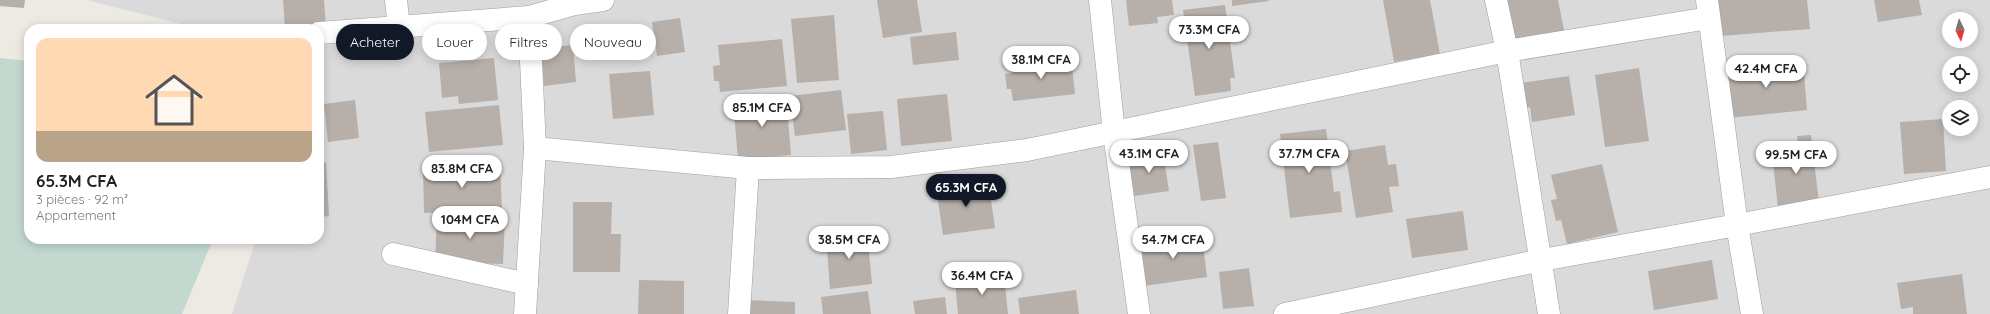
<!DOCTYPE html>
<html lang="fr">
<meta charset="utf-8">
<style>
:root{--surface:#fff;--page:#f2f2f2;--text:#222;--muted:#767676;--line:#e0e0e0;--accent:#111827}
body{margin:0;font-family:Quicksand,sans-serif;background:var(--page);color:var(--text);height:100vh;display:flex;flex-direction:column;font-size:15px;white-space:nowrap}
*{box-sizing:border-box;margin:0}
p{font-size:13px;color:var(--muted)}
.icon{flex:none;width:22px;height:22px;fill:none;stroke:currentColor;stroke-width:2;stroke-linecap:round;stroke-linejoin:round}
.map{position:relative;flex:1;overflow:hidden}
.drawer{position:absolute;left:24px;top:24px;width:300px;height:220px;display:flex;flex-direction:column;background:var(--surface);border-radius:16px;box-shadow:0 2px 10px #0003}
.drawer>*{flex:none}
.guide{position:absolute;left:336px;top:24px;width:380px;height:36px;display:flex;gap:8px}
.needle{width:26px;rotate:175deg}
.tools{position:absolute;left:1942px;top:12px;display:grid;gap:8px}
.tools a{display:grid;place-items:center;width:36px;height:36px;border-radius:50%;background:var(--surface);box-shadow:0 2px 10px #0003;font-size:20px}
.price{position:absolute;translate:-50% -34px;padding:0 9px;border-radius:14px;background:#fff;color:#222;font-size:13px;line-height:26px;filter:drop-shadow(0 1px 2px #0008)}
.price::after{content:'';position:absolute;left:50%;top:24px;width:12px;height:9px;margin-left:-6px;background:inherit;clip-path:polygon(0 0,100% 0,50% 100%)}
.price.current{background:var(--accent);color:#fff}
ul{padding:0;list-style:none}
li{display:grid;align-content:center;gap:8px;height:212px;padding:0 12px}
li+li{border-top:1px solid var(--line)}
li span{display:grid;place-items:center;height:124px;border-radius:12px;color:#555}
li>.icon{margin-inline-start:auto}
span .icon{width:72px;height:72px;fill:#fffc;stroke-width:1}
li b{font-size:17px}
.pill{padding:0 14px;border-radius:18px;background:var(--surface);box-shadow:0 2px 10px #0003;font-size:14px;line-height:36px}
.pill.current{background:var(--accent);color:#fff}
.map>svg:first-child{display:block}
</style>
<div class="map">
<svg width="1990" height="314" viewBox="0 0 1990 314">
<rect width="100%" height="100%" fill="#edeae4"/>
<path fill="#dbdada" fill-rule="evenodd" d="M87,0H1990V314H232L256,239H319V29H200ZM1949,19H1971V41H1949ZM1949,63H1971V85H1949ZM1949,107H1971V129H1949Z"/>
<path fill="#c3d9cf" d="M0,58L29,61V239H213L182,314H0Z"/>
<g fill="#b6afaa">
<path d="M0,0H25L24,8L0,6Z"/>
<path d="M283,0H324L326,26L285,29Z"/>
<path d="M877,0H917L922,32L883,38Z"/>
<path d="M1126,0H1172L1174,15L1157,17L1158,23L1129,26Z"/>
<path d="M1232,0H1269V1L1232,6Z"/>
<path d="M1383,0H1430L1440,54L1394,62Z"/>
<path d="M1507,0H1558L1565,35L1515,44Z"/>
<path d="M1717,0H1807L1810,29L1721,36Z"/>
<path d="M1874,0H1919L1922,15L1878,22Z"/>
<path d="M1225,5L1235,78H1230L1231,91L1195,96L1183,10Z"/>
<path d="M834,15L839,80L797,83L791,19Z"/>
<path d="M680,18L685,52L657,56L652,22Z"/>
<path d="M956,32L959,60L913,65L910,37Z"/>
<path d="M782,39L787,86L720,92L719,81H714L713,66L720,65L718,45Z"/>
<path d="M573,45L576,82L544,86L540,48Z"/>
<path d="M494,58L498,100L459,104L458,96L442,98L439,63Z"/>
<path d="M1071,58L1075,94L1013,101L1011,89H1007L1005,74L1012,73V65Z"/>
<path d="M1803,61L1807,110L1729,118L1724,69Z"/>
<path d="M1639,68L1649,141L1605,147L1595,75Z"/>
<path d="M650,71L654,115L613,119L609,74Z"/>
<path d="M1569,76L1575,115L1532,122L1530,107L1524,108L1521,83Z"/>
<path d="M841,90L846,130L795,136L790,96Z"/>
<path d="M947,94L952,141L901,146L897,99Z"/>
<path d="M786,96L791,155L738,160L733,101Z"/>
<path d="M355,100L359,138L328,142L324,104Z"/>
<path d="M499,105L503,145L429,152L425,112Z"/>
<path d="M883,111L887,150L851,154L847,114Z"/>
<path d="M1943,119L1946,171L1904,174L1900,122Z"/>
<path d="M1326,129L1334,192L1340,191L1342,212L1290,218L1280,134Z"/>
<path d="M1811,135L1819,203L1778,208L1772,153L1799,150L1797,136Z"/>
<path d="M1218,142L1226,198L1201,201L1193,145Z"/>
<path d="M1385,145L1388,165L1396,164L1399,186L1389,187L1393,212L1356,218L1345,151Z"/>
<path d="M1163,152L1169,191L1134,196L1129,158Z"/>
<path d="M326,162L329,216L319,217V163Z"/>
<path d="M1602,164L1618,232L1567,244L1561,220L1556,221L1551,200L1557,199L1551,175Z"/>
<path d="M500,165L502,210L424,213L423,168Z"/>
<path d="M988,180L995,228L943,235L936,187Z"/>
<path d="M573,202H612L611,234H621L620,272H573Z"/>
<path d="M1463,211L1468,250L1412,258L1406,219Z"/>
<path d="M437,216L505,218L503,264L435,262Z"/>
<path d="M1180,231L1181,240L1202,237L1207,277L1144,286L1139,245L1157,243V234Z"/>
<path d="M867,232L872,284L830,289L826,236Z"/>
<path d="M1712,260L1718,299L1654,310L1648,271Z"/>
<path d="M1249,268L1254,306L1223,309L1219,272Z"/>
<path d="M1962,274L1967,314H1913V307L1901,309L1897,283Z"/>
<path d="M1004,275L1008,314H958L955,280Z"/>
<path d="M639,280L684,281V314H638Z"/>
<path d="M1076,290L1079,314H1020L1018,298Z"/>
<path d="M868,291L871,314H823L821,297Z"/>
<path d="M945,297L947,314H915L913,301Z"/>
<path d="M746,300L795,302V314H745Z"/>
</g>
<g fill="none" stroke-linecap="round" stroke-linejoin="round">
<defs>
<g id="minor">
<path d="M396,0L399,28"/>
<path d="M1100,0L1114,133L1139,314"/>
<path d="M1496,0L1507,51L1549,314"/>
<path d="M1707,0L1737,225L1752,314"/>
<path d="M319,33L529,17L575,4L603,0"/>
<path d="M535,148L748,168L891,167L1027,150L1507,51L1709,18"/>
<path d="M393,254L527,284"/>
<path d="M525,314L535,148L529,17"/>
<path d="M739,314L748,168"/>
<path d="M1285,314L1542,260L1737,225L1990,177"/>
</g>
</defs>
<use href="#minor" stroke="#9e9e9e" stroke-width="23"/>
<use href="#minor" stroke="#fff" stroke-width="22"/>
</g>
</svg>
<div class="tools">
<a><svg class="needle" viewBox="-14 -14 28 28"><path d="M0-13l5 13h-10z" fill="#e53935"/><path d="M0 13l5-13h-10z" fill="#767676"/></svg></a>
<a><svg class="icon" aria-label="locate" viewBox="0 0 24 24"><circle cx="12" cy="12" r="6"/><path d="M12 2v4M12 18v4M2 12h4M18 12h4"/></svg></a>
<a><svg class="icon" aria-label="layers" viewBox="0 0 24 24"><path d="M12 4l9 5-9 5-9-5zM3 14l9 5 9-5"/></svg></a>
</div>
<b class="price" style="left:1209px;top:50px">73.3M CFA</b>
<b class="price" style="left:1041px;top:80px">38.1M CFA</b>
<b class="price" style="left:1766px;top:89px">42.4M CFA</b>
<b class="price" style="left:762px;top:128px">85.1M CFA</b>
<b class="price" style="left:1149px;top:174px">43.1M CFA</b>
<b class="price" style="left:1309px;top:174px">37.7M CFA</b>
<b class="price" style="left:1796px;top:175px">99.5M CFA</b>
<b class="price" style="left:462px;top:189px">83.8M CFA</b>
<b class="price current" style="left:966px;top:208px">65.3M CFA</b>
<b class="price" style="left:470px;top:240px">104M CFA</b>
<b class="price" style="left:849px;top:260px">38.5M CFA</b>
<b class="price" style="left:1173px;top:260px">54.7M CFA</b>
<b class="price" style="left:982px;top:296px">36.4M CFA</b>
<div class="guide">
<a class="pill current">Acheter</a>
<a class="pill">Louer</a>
<a class="pill">Filtres</a>
<a class="pill">Nouveau</a>
</div>
<section class="drawer">
<ul>
<li><span style="background:linear-gradient(#ffd9b3 75%,#b9a48a 0)"><svg class="icon" aria-label="home" viewBox="0 0 24 24"><path d="M3 11l9-7 9 7M6 9v11h12V9"/></svg></span><div><b>65.3M CFA</b><p>3 pièces · 92 m²</p><p>Appartement</p></div></li>
</ul>
</section>
</div>
